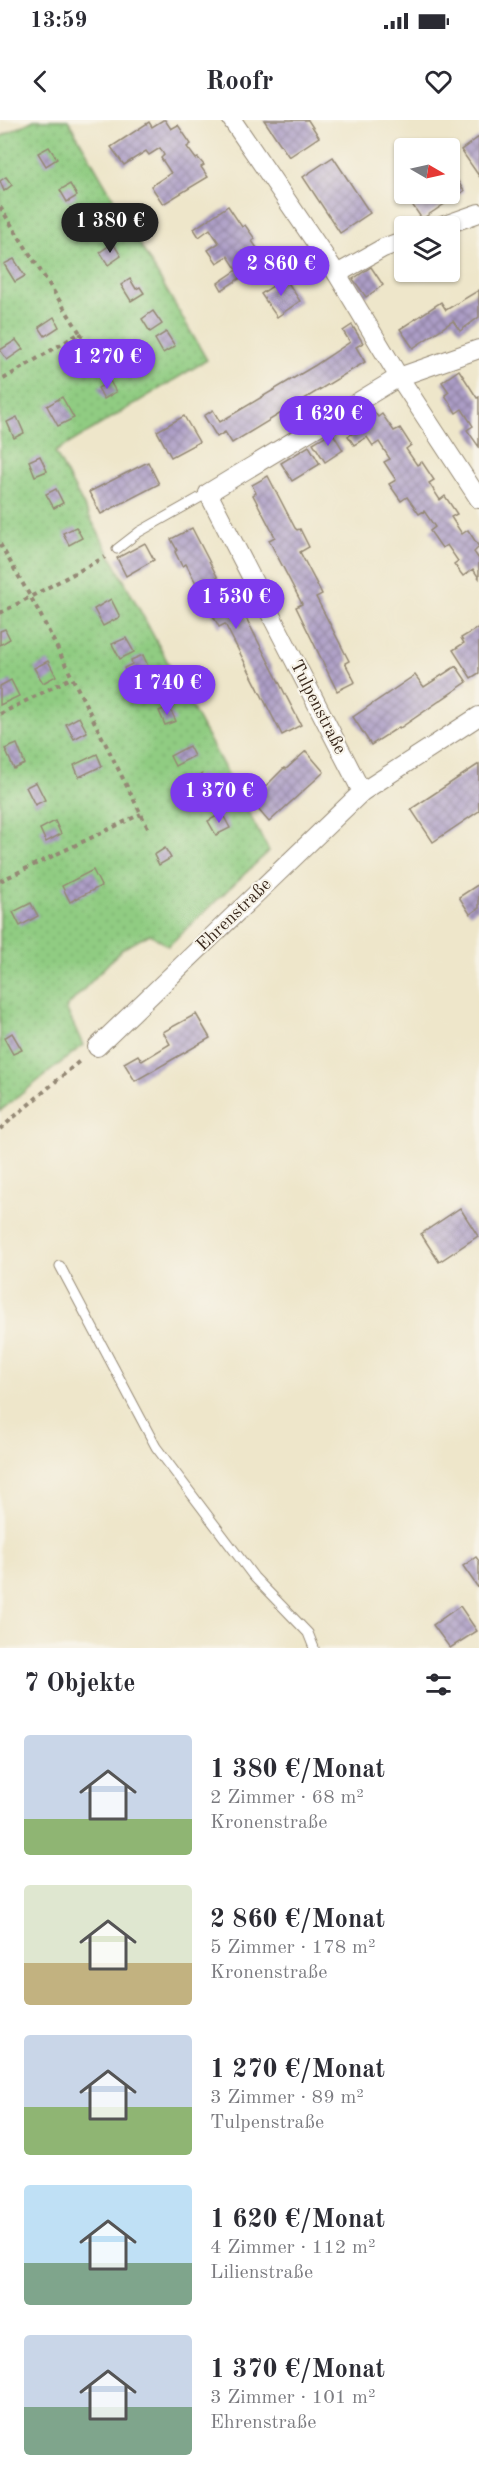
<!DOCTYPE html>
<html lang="de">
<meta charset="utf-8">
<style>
:root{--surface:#fff;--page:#f2f2f3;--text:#2b2b33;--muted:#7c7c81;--accent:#7c3aed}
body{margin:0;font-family:"Old Standard TT",serif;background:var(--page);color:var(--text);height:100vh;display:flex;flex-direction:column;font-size:22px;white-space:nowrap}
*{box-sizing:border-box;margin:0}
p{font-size:20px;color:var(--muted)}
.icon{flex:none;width:33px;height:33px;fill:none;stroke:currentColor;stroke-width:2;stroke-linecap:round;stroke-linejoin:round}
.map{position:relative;height:1528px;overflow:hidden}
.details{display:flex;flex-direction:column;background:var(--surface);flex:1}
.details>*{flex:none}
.needle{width:39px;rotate:99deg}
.fabs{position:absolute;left:394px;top:18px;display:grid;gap:12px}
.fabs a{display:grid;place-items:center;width:66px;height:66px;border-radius:6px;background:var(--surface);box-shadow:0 2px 4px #0004;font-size:30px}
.price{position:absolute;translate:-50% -51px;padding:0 14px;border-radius:21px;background:var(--accent);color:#fff;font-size:20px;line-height:39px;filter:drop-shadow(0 2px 3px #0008)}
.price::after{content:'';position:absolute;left:50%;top:36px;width:18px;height:14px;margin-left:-9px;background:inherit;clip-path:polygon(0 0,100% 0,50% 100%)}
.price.active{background:#222;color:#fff}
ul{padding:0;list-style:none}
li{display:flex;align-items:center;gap:18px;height:150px;padding:0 24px}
li span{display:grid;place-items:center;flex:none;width:168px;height:120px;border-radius:6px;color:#555}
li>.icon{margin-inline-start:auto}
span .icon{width:72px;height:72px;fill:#fffc;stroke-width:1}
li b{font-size:26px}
h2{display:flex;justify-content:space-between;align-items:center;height:72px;padding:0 24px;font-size:26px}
.status{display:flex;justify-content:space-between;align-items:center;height:42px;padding:0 30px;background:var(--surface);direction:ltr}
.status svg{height:16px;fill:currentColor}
header{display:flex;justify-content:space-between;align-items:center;height:78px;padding:0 24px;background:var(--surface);font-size:27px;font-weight:700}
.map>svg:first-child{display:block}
</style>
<div class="status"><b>13:59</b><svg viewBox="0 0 49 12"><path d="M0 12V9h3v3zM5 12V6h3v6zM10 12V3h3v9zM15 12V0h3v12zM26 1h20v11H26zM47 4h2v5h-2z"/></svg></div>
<header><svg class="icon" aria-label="back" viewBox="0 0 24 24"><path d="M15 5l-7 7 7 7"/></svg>Roofr<svg class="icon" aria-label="heart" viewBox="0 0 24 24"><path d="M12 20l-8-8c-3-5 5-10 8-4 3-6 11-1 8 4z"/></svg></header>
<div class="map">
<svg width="479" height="1528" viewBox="0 0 479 1528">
<defs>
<pattern id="grass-dots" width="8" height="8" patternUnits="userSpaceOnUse" patternTransform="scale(1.5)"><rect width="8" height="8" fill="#90cc82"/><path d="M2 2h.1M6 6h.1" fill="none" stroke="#7daf70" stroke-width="1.8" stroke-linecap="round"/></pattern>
<pattern id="building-cross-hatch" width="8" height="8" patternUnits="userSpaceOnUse" patternTransform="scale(1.5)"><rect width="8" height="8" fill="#ac9dc6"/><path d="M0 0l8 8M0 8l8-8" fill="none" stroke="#8d80a0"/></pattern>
</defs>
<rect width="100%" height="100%" fill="#f7f3e8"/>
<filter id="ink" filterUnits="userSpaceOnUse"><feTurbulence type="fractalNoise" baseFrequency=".0167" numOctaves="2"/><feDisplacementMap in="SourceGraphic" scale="12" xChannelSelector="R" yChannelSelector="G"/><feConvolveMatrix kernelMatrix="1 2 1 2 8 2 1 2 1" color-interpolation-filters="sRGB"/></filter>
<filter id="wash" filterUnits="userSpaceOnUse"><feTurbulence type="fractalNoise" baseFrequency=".008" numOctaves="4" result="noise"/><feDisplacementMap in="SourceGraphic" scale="24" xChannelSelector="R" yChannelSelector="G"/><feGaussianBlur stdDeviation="1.35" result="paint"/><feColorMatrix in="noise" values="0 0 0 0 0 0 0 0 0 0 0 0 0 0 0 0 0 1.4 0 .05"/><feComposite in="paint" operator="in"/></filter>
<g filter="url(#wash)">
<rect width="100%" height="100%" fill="#eee6ca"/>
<path fill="url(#grass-dots)" stroke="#667b50" stroke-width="1.5" d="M34,0H68L207,240L55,332L269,731L168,826L150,814L122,829L66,888L83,925L0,991V17Z"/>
<g id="blocks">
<g fill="url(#building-cross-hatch)">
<path d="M163,0H165L171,9L178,5L191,24L187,27L196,39L198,38L204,45L201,47L208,57L163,84L151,66L171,53L161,38L164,35L160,28L149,35L146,31L124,45L111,27L149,2L152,7Z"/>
<path d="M264,0H308L319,17L289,37Z"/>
<path d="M479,17V56L461,30Z"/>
<path d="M49,27L57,39L46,46L38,33Z"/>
<path d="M333,37L370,93L340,113L303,57Z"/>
<path d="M450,49L464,71L422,99L405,74H450Z"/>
<path d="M6,57L12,65L4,71L0,61Z"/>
<path d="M70,64L77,76L67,82L60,70Z"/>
<path d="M228,86L242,107L245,105L255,119L252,121L266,141L222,170L218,163L237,150L228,136L217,143L208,130L219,123L210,109L199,117L194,109Z"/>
<path d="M91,91L99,104L86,112L78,99Z"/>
<path d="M113,123L121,136L108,145L100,132Z"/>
<path d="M14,139L25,156L15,162L4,144Z"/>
<path d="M371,147L383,165L366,177L353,159Z"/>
<path d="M285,158L300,181L277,197L261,174Z"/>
<path d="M130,159L136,169L140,167L144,173L131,181L121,165Z"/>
<path d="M479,170V197L460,211L453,201L413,228L400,209L441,182L446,190Z"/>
<path d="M153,191L162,204L150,212L142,199Z"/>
<path d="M54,197L59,207L45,216L39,207Z"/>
<path d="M352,205L363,223L356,227L365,242L232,323L225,312L217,317L204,296L213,290L220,302L314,246L350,222L343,211Z"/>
<path d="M166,212L175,226L163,233L155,219Z"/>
<path d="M16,220L23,229L7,240L0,230Z"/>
<path d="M459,250L477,278L479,277V327L467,310L473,306L462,289L456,293L445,275L449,272L442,262Z"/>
<path d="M110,261L116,272L104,279L98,268Z"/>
<path d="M62,277L74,298L58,306L47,286Z"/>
<path d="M372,289L378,297L382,294L394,311L400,308L411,325L406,329L417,345L422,342L434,360L429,363L440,380L445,376L457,394L451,397L462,414L468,410L479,427L474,432L479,439V458L473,449L463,456L454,444L458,441L447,425L442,428L430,411L435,407L424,391L419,394L407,377L401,381L389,364L396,360L384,342L390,339L379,322L373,326L367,317L354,325L348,316L362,308L356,300Z"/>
<path d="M184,296L199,322L171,337L157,311Z"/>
<path d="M17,297L24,313L14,318L7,302Z"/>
<path d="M332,312L343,330L325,342L313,323Z"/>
<path d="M309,326L320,344L292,361L281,343Z"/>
<path d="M40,336L47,351L35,356L29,341Z"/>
<path d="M148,342L159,364L101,394L89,372Z"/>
<path d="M268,356L295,408L297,410L300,409L309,427L300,432L322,474L316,477L349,541L345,543L355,562L337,571L296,487L302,484L269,420L275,417L253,375L256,373L252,365Z"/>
<path d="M56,369L63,383L54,388L46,374Z"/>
<path d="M76,407L82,418L69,425L63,413Z"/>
<path d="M192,408L238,497L244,494L301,605L282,615L225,504L219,507L186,444L182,446L175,432L177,430L171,419Z"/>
<path d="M145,423L154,440L126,456L117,438Z"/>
<path d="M111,479L120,497L103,506L94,489Z"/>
<path d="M479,507V553L471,558L453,530L464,523L461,518Z"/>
<path d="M5,509L10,519L0,525V511Z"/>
<path d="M126,518L134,532L120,539L112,524Z"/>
<path d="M143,535L152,555L141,560L139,555L129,560L124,548L132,544L131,540Z"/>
<path d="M48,541L56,556L43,563L34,548Z"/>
<path d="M456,546L467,562L400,608L399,607L371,625L353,597L415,555L424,567Z"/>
<path d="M11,560L19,576L0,585V566Z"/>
<path d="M169,587L176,601L165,605L159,591Z"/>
<path d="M79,597L87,612L74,619L66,604Z"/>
<path d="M17,624L25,644L14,649L5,629Z"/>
<path d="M189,626L194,636L175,646L170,636Z"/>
<path d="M306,631L324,652L269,702L251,681L284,648L286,649Z"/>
<path d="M97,634L102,646L79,657L74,645Z"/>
<path d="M479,644V691L433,722L411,689Z"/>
<path d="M202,654L208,665L196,671L191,660Z"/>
<path d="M36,662L45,680L35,685L26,667Z"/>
<path d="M222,693L230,708L216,715L208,701Z"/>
<path d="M55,701L61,714L46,722L40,709Z"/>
<path d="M165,728L171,738L159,745L154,735Z"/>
<path d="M93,750L101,766L70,782L62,766Z"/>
<path d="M479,764V788L470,794L459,777Z"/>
<path d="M31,783L38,796L20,806L13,792Z"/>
<path d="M196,894L210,918L135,961L124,943L138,935L142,941L170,924L163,912Z"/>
<path d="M12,913L22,930L13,934L4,918Z"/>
<path d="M460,1088L478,1116L439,1142L421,1114Z"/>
<path d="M476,1437L479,1441V1469L463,1446Z"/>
<path d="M460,1486L477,1511L450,1528L433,1505Z"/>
</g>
</g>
</g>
<g filter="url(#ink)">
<use href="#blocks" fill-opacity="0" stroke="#948874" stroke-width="1.5"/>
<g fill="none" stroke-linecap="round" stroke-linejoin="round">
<defs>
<g id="service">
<path d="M117,429L139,412L208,373"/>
<path d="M60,1146L156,1327L254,1457L308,1513L314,1528"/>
</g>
<g id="minor">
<path d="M232,0L337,154L399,257L479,379"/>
<path d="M442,106L479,93"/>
<path d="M337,154L383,128L405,120"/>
<path d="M362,672L208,373L399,257L479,229"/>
<path d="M97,927L362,672L479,596"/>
</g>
</defs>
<use href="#service" stroke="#948874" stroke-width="11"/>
<use href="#minor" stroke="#948874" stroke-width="20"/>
<g stroke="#948874" stroke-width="4" stroke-dasharray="4.5 4.5" stroke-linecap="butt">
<path d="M0,87L80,213L0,261"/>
<path d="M80,213L103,245"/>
<path d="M0,424L38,490L149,710"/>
<path d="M0,493L105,437"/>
<path d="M0,594L71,558"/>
<path d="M0,761L141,694"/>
<path d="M0,1009L82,939"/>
</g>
<use href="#service" stroke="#fff" stroke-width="9"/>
<use href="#minor" stroke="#fff" stroke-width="18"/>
</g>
</g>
<g text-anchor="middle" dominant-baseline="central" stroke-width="4.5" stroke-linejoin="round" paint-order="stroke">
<g font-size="18" fill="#3b2a1e" stroke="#f7f3e8">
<text transform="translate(318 587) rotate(63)">Tulpenstraße</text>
<text transform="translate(234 795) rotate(-44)">Ehrenstraße</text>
</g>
</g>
</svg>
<div class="fabs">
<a><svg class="needle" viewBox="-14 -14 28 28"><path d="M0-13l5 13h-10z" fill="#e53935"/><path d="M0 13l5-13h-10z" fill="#7c7c81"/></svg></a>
<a><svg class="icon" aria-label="layers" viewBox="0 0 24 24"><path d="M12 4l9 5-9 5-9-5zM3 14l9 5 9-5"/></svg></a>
</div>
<b class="price active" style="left:110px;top:134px">1 380 €</b>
<b class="price" style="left:281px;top:177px">2 860 €</b>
<b class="price" style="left:107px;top:270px">1 270 €</b>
<b class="price" style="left:328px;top:327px">1 620 €</b>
<b class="price" style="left:236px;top:510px">1 530 €</b>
<b class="price" style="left:167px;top:596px">1 740 €</b>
<b class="price" style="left:219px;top:704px">1 370 €</b>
</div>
<section class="details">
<h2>7 Objekte<svg class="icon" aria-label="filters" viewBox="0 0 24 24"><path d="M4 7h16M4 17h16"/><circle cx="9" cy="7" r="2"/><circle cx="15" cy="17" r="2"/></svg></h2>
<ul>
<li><span style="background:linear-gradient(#c9d6e8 70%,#8fb573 0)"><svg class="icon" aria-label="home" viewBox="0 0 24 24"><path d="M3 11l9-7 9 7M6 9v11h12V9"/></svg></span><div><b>1 380 €/Monat</b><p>2 Zimmer · 68 m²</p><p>Kronenstraße</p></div></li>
<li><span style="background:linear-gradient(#dfe7d0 65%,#c2b280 0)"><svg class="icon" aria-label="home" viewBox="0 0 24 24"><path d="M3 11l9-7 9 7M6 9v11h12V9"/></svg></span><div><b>2 860 €/Monat</b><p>5 Zimmer · 178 m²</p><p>Kronenstraße</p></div></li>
<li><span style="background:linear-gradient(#c9d6e8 60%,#8fb573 0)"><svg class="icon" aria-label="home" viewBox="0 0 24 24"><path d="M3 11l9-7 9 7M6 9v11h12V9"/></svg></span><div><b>1 270 €/Monat</b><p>3 Zimmer · 89 m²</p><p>Tulpenstraße</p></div></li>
<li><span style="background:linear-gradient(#bfe0f5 65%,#7fa58c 0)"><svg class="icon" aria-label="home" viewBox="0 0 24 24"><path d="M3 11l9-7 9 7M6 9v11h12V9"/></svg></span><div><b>1 620 €/Monat</b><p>4 Zimmer · 112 m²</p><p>Lilienstraße</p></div></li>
<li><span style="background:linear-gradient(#c9d6e8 60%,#7fa58c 0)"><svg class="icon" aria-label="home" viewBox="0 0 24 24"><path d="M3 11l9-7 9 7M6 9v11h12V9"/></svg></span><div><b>1 370 €/Monat</b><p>3 Zimmer · 101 m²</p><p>Ehrenstraße</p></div></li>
</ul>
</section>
